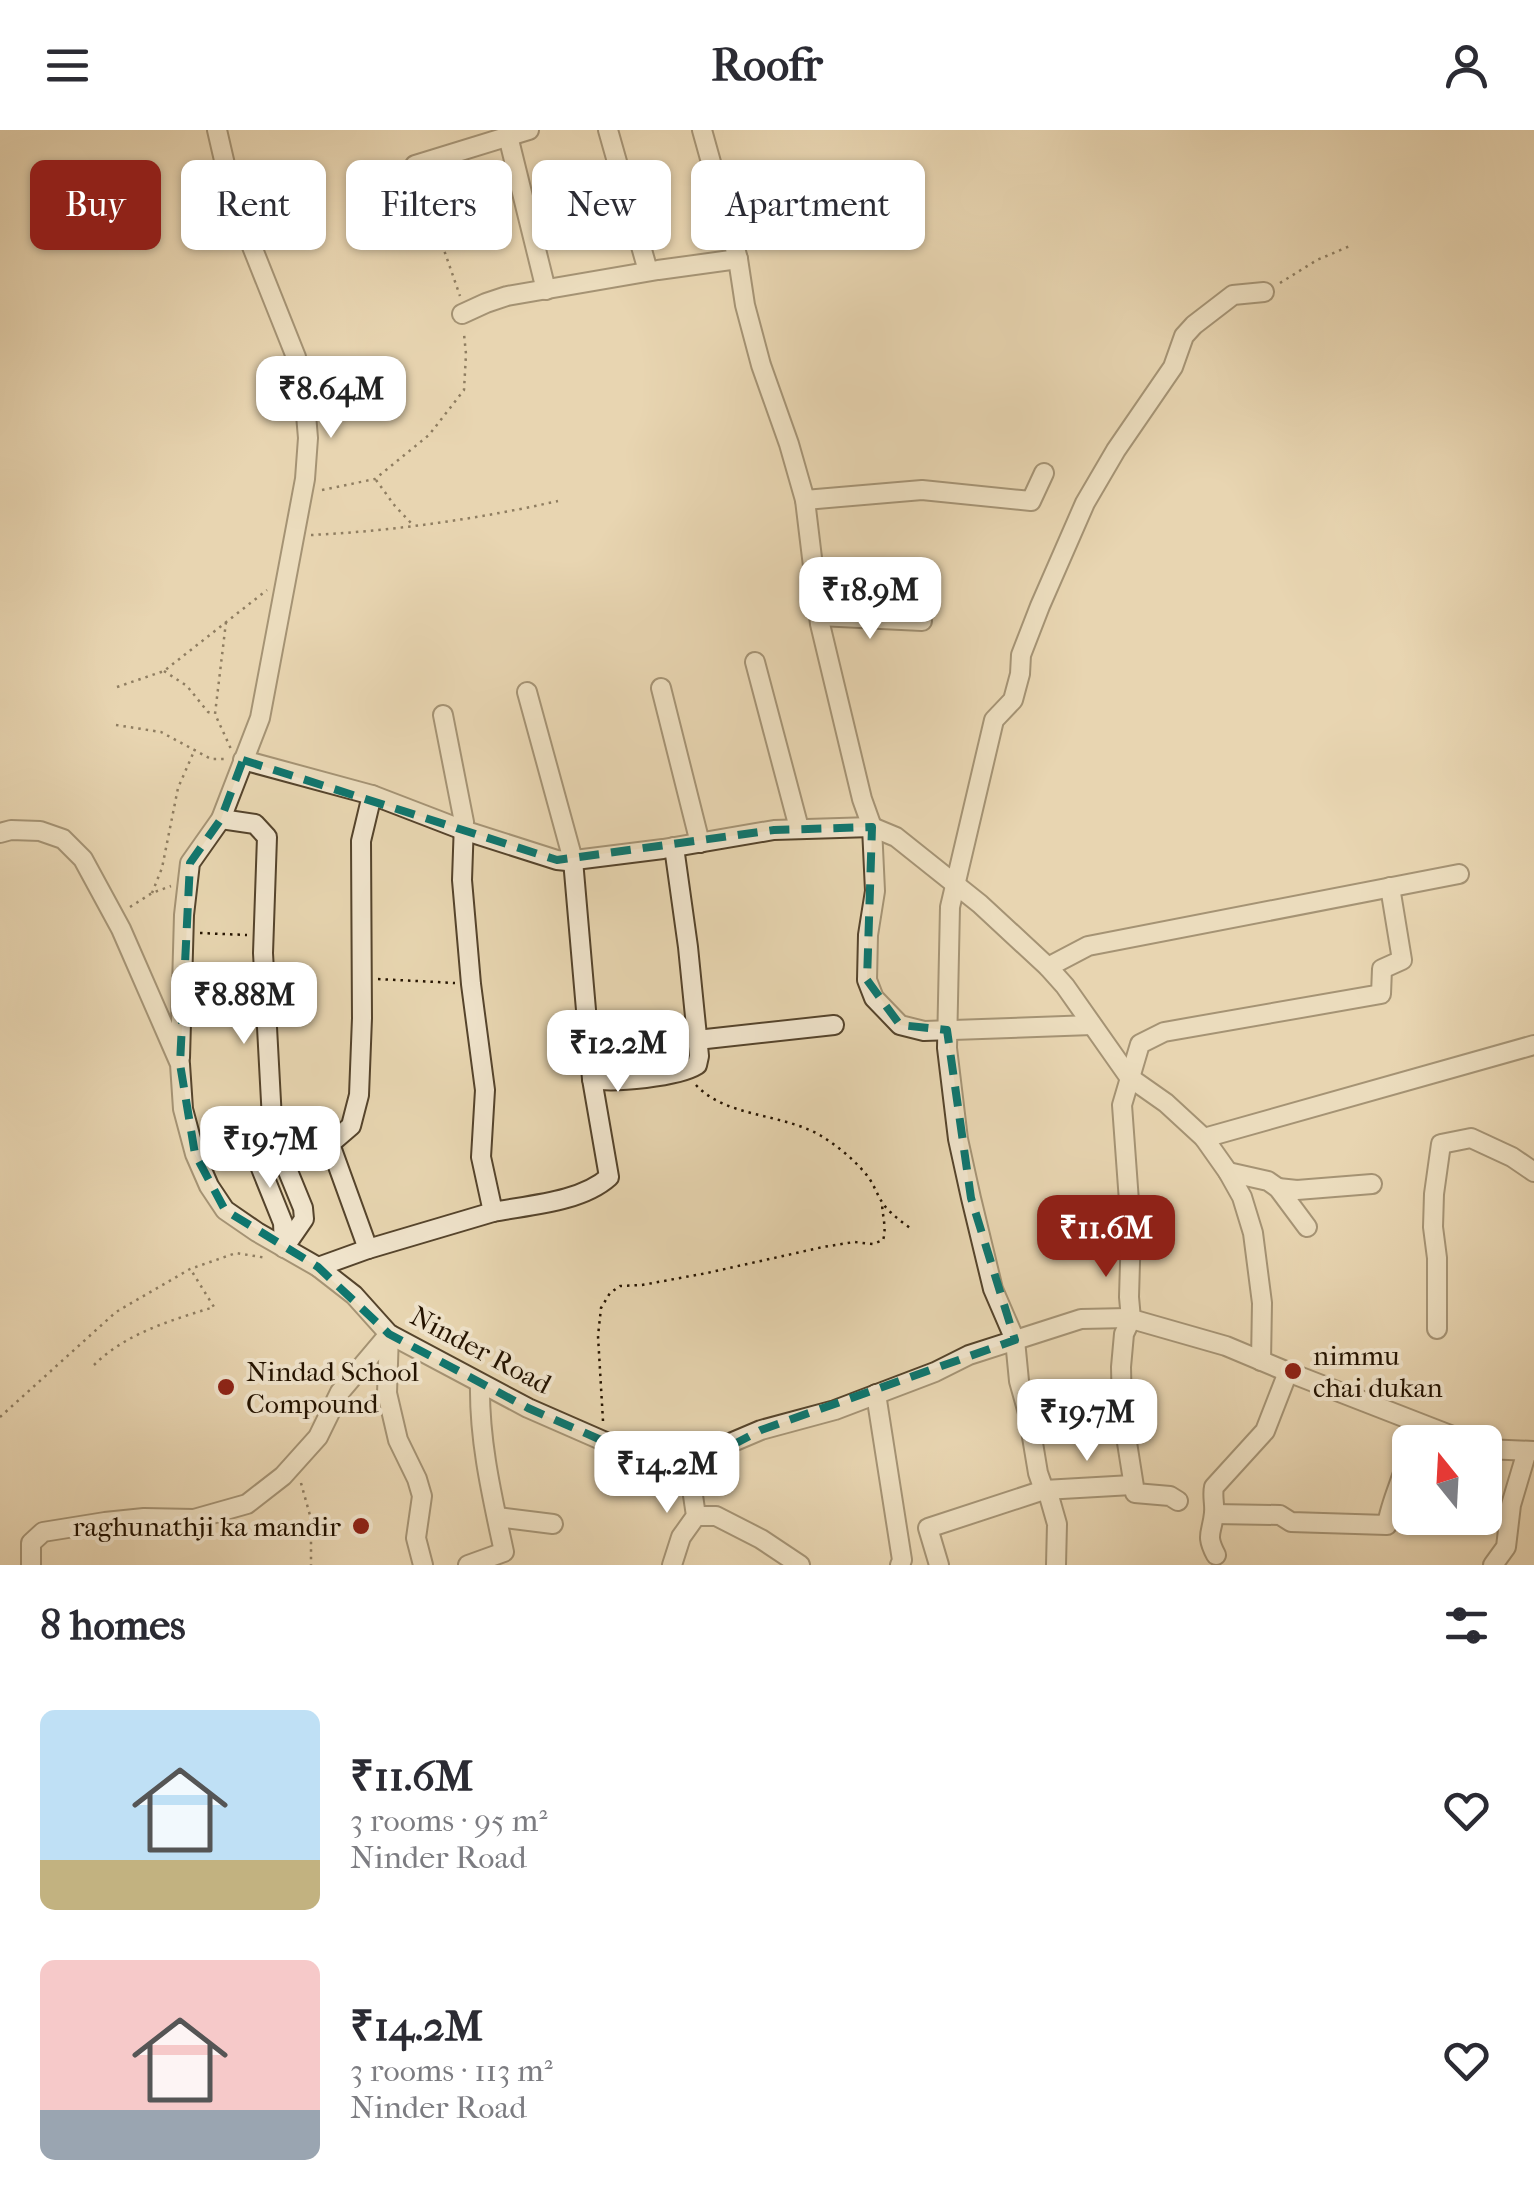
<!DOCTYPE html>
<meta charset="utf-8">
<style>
:root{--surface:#fff;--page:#f2f2f3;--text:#2b2b33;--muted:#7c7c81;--accent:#8f2418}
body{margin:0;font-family:"IM FELL French Canon",serif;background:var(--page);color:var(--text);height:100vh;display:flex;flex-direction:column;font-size:38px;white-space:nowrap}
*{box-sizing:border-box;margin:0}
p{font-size:32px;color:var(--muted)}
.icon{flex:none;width:55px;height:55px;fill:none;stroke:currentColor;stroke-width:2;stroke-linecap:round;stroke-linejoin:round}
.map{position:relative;height:1435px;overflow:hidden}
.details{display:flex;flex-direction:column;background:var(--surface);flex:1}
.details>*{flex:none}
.hud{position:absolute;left:30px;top:30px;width:1000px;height:90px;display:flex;gap:20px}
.needle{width:65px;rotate:342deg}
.buttons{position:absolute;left:1392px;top:1295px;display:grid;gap:20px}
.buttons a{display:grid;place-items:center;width:110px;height:110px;border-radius:15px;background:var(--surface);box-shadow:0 2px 8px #0004;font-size:50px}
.price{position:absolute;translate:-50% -85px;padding:0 22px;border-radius:20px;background:#fff;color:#222;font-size:32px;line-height:65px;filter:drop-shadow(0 2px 5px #0008)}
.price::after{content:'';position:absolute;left:50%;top:60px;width:30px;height:22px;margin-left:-15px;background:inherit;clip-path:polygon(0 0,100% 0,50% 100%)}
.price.on{background:var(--accent);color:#fff}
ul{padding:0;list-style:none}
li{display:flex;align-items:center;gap:30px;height:250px;padding:0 40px}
li span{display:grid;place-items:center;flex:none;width:280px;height:200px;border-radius:15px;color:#555}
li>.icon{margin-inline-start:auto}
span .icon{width:120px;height:120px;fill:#fffc;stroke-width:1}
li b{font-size:42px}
h2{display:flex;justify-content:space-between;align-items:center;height:120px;padding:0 40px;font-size:42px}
.pill{padding:0 35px;border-radius:15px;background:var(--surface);box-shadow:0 2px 8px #0004;font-size:35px;line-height:90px}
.pill.on{background:var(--accent);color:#fff}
header{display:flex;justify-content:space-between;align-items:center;height:130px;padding:0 40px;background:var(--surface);font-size:45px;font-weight:800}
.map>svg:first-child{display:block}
</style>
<header><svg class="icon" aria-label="menu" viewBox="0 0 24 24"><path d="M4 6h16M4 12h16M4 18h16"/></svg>Roofr<svg class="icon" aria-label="person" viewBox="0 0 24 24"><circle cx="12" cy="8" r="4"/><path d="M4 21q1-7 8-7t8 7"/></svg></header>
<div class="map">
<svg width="1534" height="1435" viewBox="0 0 1534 1435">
<rect width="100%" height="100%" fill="#e8d6b1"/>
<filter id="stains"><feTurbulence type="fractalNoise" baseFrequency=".002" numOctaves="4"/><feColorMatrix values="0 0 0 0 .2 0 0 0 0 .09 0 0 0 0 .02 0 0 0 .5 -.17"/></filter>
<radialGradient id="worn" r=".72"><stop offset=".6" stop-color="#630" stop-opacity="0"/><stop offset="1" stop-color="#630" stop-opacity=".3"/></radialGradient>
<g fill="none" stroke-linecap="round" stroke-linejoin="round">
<defs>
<g id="minor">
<path d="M608,0L648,141"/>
<path d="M702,0L738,129L745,175L761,235L789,314L805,370L820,494L862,669L872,697L875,761L868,805L867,850L874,868L900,895L924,901L1092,895"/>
<path d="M508,6L546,160"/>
<path d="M415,35L529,0"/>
<path d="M462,184L486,173L507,166L658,140L738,129"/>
<path d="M805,370L922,360L1031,371L1044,343"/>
<path d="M819,486L922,491"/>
<path d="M755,532L799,698"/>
<path d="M661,558L700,713"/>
<path d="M243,630L372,665L463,700L557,730L567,731L663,719L774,700L872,697L896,707L980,774L1048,837L1065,856L1129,947L1166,973L1204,1008L1228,1042L1242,1067L1253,1103L1262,1173L1261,1231"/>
<path d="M221,689L255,694L267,707L263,823L272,990L274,1007L303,1078L304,1089L284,1118"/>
<path d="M0,703L11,700L40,701L63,709L83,729L121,799L180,934L183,979L195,1024L209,1056L225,1080L257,1102L318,1137L354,1165L389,1204L528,1278L656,1334L689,1338L728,1314L761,1300L835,1280L935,1242L969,1225L1081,1189L1128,1188L1226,1216L1288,1242L1468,1312"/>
<path d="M1048,837L1088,816L1459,744"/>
<path d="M697,910L834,895"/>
<path d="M180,928L184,785L190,733L221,689L260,588L305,349L308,308L305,273L296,227L233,69L217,0"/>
<path d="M592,949C614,953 678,947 697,935L699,926L688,817L674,717"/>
<path d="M248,1006L283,1093L284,1117"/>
<path d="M1204,1008L1534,915"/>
<path d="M1228,1042L1268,1051L1278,1058L1307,1097"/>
<path d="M1278,1058L1297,1060L1372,1054"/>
<path d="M493,1082C530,1075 581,1072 609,1047L592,949L573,730L527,562"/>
<path d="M368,1119L330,1014L351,996L359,965L362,888L361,711L372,665"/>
<path d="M318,1137L368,1119L493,1082L481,1027L485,960L471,854L462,750L464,692L443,585"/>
<path d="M1437,1199V1128L1433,1097L1434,1064L1441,1014L1471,1008L1512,1027L1534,1042"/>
<path d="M389,1204L387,1263L398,1310L417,1349L422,1366L416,1408L423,1435"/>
<path d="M876,1264L902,1430L900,1435"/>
<path d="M1485,1319L1534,1321"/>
<path d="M1178,1371L1170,1366L1135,1363L1122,1281L1121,1237L1124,1204L1131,1189L1129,1167L1131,1099L1122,975L1140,914L1164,902L1381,864L1382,839L1402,830L1390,757"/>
<path d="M1214,1384L1280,1385L1291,1392L1387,1395C1391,1369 1405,1345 1410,1318"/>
<path d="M696,1386H716L761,1409L800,1435"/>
<path d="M497,1387L553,1394"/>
<path d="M1216,1425C1205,1404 1212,1404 1214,1383C1215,1374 1212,1366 1214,1357L1265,1301L1288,1242"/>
<path d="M31,1435V1413L43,1402L105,1392L144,1388L194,1389L247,1374L283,1346L318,1307L340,1262L389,1204"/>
<path d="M468,1435L504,1422C492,1366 479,1311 480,1254"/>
<path d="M672,1435L681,1407L696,1386L689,1338"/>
<path d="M939,1435L928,1398L1044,1360L1132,1355"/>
<path d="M1056,1435L1057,1394L1049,1366L1044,1360L1038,1343L1028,1283L1019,1251L1015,1210L993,1159L971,1068L958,1009L947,918L950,777L994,590L1013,570L1020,544L1021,525L1040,476L1085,373L1116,320L1173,237L1184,206L1194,195L1233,165L1264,162"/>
<path d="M1493,1435L1506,1417L1511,1375L1527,1321"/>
</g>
</defs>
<use href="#minor" stroke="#55442c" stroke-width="22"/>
<g stroke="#241300" stroke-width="2.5" stroke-dasharray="2.5 5" stroke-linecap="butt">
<path d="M420,51L460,166"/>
<path d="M1280,153L1317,130L1350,116"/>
<path d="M376,350L395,376L412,394"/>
<path d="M322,360L375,349L429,305L464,260L466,224L464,204"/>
<path d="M311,405C393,401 478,389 558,371"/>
<path d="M226,492L215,584L231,619"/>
<path d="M164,541L187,556L208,582L214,584"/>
<path d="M117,557L164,541L267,460"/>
<path d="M116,595L161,602L211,629H227"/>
<path d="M152,763L162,738L178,658L195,619"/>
<path d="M130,777L152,763L171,756"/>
<path d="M200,803L247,805"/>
<path d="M378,849L455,853"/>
<path d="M696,955C726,988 785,983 823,1007C840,1018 857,1032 869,1048C875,1057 878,1067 884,1075C892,1085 903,1093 913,1100"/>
<path d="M94,1235C126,1203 172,1190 214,1177L191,1140"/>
<path d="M0,1287L116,1182L190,1139L236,1123L267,1128"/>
<path d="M603,1291L598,1206L601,1178L610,1163L620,1156L642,1155L707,1143L823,1117L854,1112L873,1114L883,1110C887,1098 882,1085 882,1072"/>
<path d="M301,1353L311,1389V1435"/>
</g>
<use href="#minor" stroke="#f0e4cc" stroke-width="18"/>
</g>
<path d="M0 0H1534V1435H0ZM243,630L557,730L774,700L872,697L867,850L900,895L947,900L971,1068L1015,1210L761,1300L689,1338L656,1334L528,1278L389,1204L318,1137L225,1080L195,1024L180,934L190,733L221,689Z" fill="#e8d6b1" fill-opacity=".55" fill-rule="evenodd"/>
<path fill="none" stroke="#0f766e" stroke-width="8" stroke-dasharray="20 12" stroke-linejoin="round" d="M243,630L557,730L774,700L872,697L867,850L900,895L947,900L971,1068L1015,1210L761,1300L689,1338L656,1334L528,1278L389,1204L318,1137L225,1080L195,1024L180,934L190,733L221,689Z"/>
<g fill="#8f2418" stroke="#f0e4cc" stroke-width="4">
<circle cx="1293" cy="1241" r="10"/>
<circle cx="226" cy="1257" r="10"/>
<circle cx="361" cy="1396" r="10"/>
</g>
<g text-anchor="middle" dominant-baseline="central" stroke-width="8" stroke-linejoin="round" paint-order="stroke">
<g font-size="28" fill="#241300" stroke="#f0e4cc">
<text transform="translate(481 1220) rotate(28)">Ninder Road</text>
</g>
<g font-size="28" fill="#241300" stroke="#f0e4cc" text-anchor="start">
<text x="1313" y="1225">nimmu<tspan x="1313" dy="32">chai dukan</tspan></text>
<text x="246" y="1241">Nindad School<tspan x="246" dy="32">Compound</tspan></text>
<text x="341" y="1396" text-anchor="end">raghunathji ka mandir</text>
</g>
</g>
<rect width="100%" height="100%" filter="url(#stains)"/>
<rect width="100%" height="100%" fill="url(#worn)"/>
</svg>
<div class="buttons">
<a><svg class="needle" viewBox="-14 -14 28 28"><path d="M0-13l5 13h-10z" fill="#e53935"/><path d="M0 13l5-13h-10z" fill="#7c7c81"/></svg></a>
</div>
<b class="price" style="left:331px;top:311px">₹8.64M</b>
<b class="price" style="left:870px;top:512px">₹18.9M</b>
<b class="price" style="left:244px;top:917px">₹8.88M</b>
<b class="price" style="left:618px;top:965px">₹12.2M</b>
<b class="price" style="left:270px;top:1061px">₹19.7M</b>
<b class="price on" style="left:1106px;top:1150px">₹11.6M</b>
<b class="price" style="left:1087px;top:1334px">₹19.7M</b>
<b class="price" style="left:667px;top:1386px">₹14.2M</b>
<div class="hud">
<a class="pill on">Buy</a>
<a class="pill">Rent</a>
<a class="pill">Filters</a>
<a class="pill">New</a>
<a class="pill">Apartment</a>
</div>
</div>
<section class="details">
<h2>8 homes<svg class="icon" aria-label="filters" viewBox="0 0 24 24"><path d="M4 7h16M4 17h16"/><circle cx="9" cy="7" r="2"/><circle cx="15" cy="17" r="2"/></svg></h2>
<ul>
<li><span style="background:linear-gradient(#bfe0f5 75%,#c2b280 0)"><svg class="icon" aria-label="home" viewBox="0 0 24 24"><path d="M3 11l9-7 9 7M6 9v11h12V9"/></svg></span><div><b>₹11.6M</b><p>3 rooms · 95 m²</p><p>Ninder Road</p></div><svg class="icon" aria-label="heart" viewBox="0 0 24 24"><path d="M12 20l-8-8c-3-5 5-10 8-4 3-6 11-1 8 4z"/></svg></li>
<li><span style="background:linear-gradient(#f6c9c9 75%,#9aa5b1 0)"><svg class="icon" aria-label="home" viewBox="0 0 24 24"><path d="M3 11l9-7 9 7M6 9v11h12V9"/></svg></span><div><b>₹14.2M</b><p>3 rooms · 113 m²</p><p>Ninder Road</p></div><svg class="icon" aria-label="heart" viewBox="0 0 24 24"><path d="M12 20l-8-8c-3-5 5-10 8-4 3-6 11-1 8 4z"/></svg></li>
</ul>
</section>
